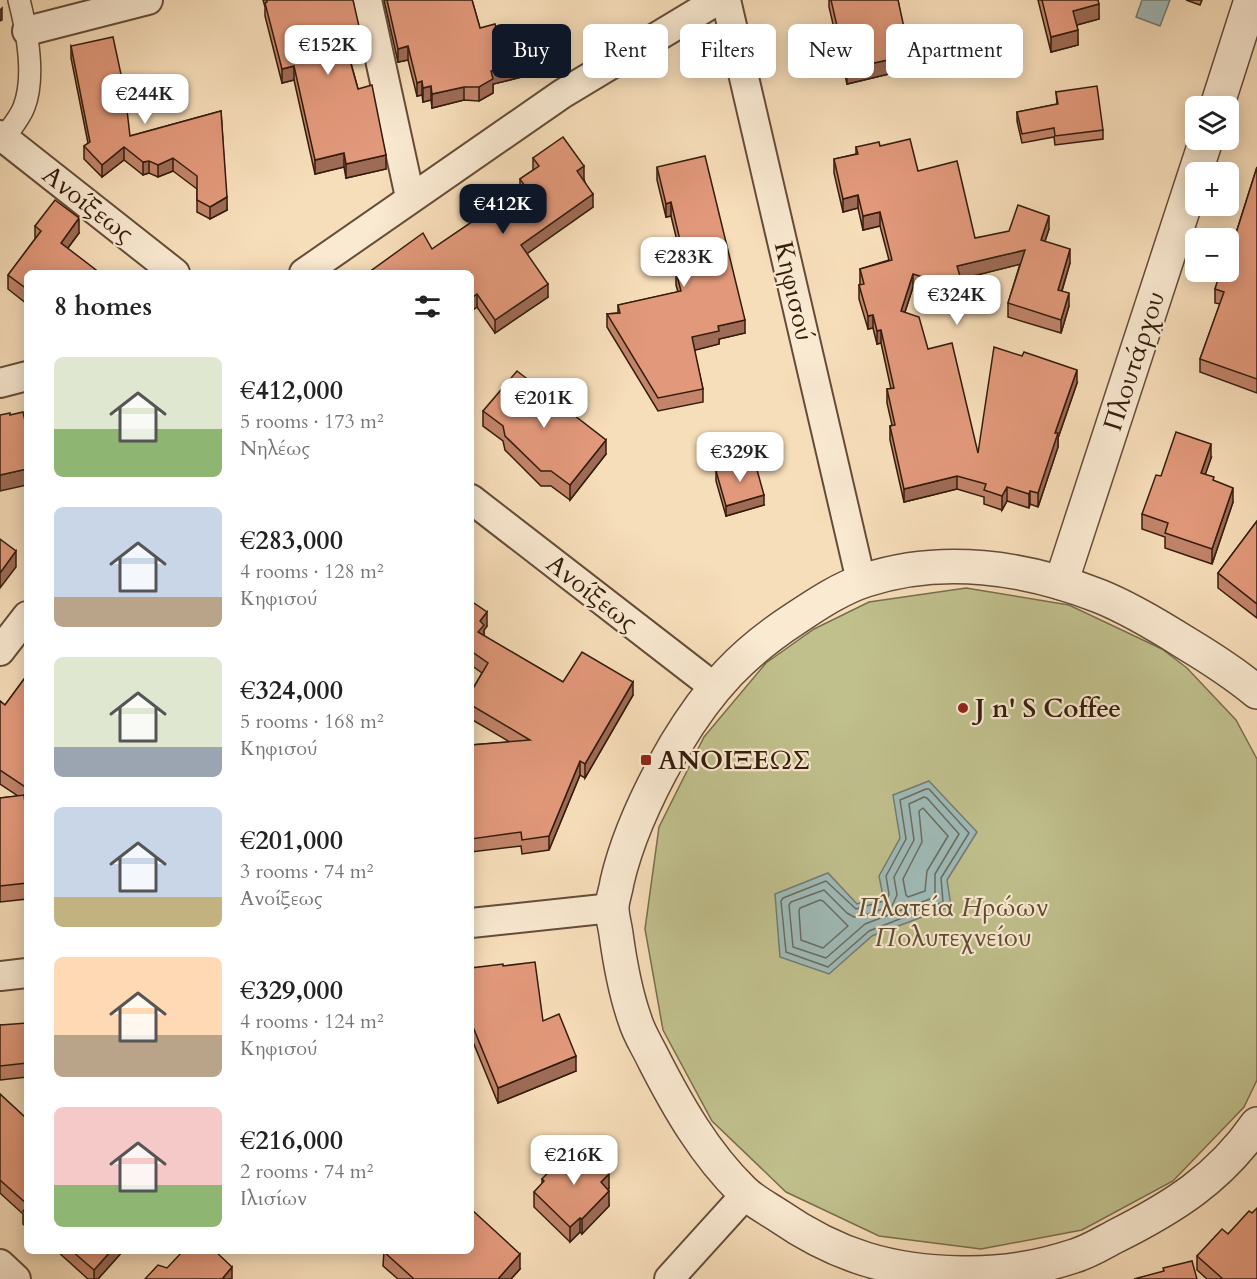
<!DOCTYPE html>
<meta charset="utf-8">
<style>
:root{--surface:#fff;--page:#f2f2f2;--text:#222;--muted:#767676;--accent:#111827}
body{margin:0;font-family:Cardo,serif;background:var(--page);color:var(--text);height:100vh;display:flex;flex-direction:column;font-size:22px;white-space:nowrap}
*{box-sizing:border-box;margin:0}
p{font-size:20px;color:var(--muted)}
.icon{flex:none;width:33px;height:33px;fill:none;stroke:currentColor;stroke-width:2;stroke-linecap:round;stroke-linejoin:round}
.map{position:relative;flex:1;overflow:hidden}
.details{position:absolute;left:24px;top:270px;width:450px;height:984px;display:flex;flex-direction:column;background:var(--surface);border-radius:9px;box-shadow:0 3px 15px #0003}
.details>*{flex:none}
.guide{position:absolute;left:492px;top:24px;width:570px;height:54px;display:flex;gap:12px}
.fabs{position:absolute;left:1185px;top:96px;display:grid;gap:12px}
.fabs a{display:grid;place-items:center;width:54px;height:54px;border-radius:9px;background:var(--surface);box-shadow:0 3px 15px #0003;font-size:30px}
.price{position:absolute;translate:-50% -51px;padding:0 14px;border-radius:12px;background:#fff;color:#222;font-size:20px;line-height:39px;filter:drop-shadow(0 2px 3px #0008)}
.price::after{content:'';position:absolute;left:50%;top:36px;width:18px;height:14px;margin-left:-9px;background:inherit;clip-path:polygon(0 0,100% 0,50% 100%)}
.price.active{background:var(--accent);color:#fff}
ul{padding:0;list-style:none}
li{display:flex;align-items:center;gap:18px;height:150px;padding:0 30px}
li span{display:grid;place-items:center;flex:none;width:168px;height:120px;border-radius:9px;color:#555}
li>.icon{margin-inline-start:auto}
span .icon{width:72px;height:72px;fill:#fffc;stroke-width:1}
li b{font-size:26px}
h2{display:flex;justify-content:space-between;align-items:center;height:72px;padding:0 30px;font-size:26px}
.tag{padding:0 21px;border-radius:9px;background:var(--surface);box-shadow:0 3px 15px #0003;font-size:21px;line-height:54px}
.tag.active{background:var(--accent);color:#fff}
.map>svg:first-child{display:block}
</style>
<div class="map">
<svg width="1257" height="1279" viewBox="0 0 1257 1279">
<rect width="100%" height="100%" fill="#f7deba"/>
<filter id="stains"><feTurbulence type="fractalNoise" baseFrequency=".00333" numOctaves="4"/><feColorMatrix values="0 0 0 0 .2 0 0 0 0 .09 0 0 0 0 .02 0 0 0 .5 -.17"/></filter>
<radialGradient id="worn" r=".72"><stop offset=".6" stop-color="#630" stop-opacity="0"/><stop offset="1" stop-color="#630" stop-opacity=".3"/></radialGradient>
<path fill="#c0c08d" stroke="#7a6e4c" stroke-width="1.5" d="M966,588L1069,605L1162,649L1187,668L1236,720L1257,759V1080L1244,1107L1173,1181L1082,1230L981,1249L879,1236L786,1192L712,1121L663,1030L645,929L659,827L704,737L766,663L814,629L869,602Z"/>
<g fill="#9fbbb8" stroke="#747b73" stroke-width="1.5">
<path d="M1142,0H1170L1160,26L1136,17Z"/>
<path d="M929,781L977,832L947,880L951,906L872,936L829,974L780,957L775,894L828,873L857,904L883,896L879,876L900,838L893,795Z"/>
</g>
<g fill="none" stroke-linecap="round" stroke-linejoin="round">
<g stroke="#6a6c62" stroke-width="1.5">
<path d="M926,789H929L969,833L941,878L943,902L869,931L828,967L786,952L781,901L783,898L826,881L856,909L887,900L889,894L886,876L906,839L900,800Z"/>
<path d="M924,797L927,798L959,834L935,874V897L865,924L826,958L793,947L789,905L791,902L824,890L847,913L854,917L862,916L892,906L897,895L894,877L914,840L909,804Z"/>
<path d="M923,808L948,836L927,871L925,891L908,897L906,895L903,879L922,842L919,811Z"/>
<path d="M820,900L823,901L848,926L823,948L801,940L799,911L800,908Z"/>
</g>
<defs>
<path id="pedestrian" d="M4,138C10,129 20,118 24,107C36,76 27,31 19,0"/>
<g id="minor">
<path d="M367,0L410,197"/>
<path d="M726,0L861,581"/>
<path d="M27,31L148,0"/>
<path d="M0,135L175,273"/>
<path d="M304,273L562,94L718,0"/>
<path d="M0,383L27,376"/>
<path d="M471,499L714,687"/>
<path d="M0,651L27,616"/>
<path d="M471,923L612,908"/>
<path d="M0,976L27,973"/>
<path d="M0,1264L16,1279"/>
<path d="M669,1279L746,1194"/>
</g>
<g id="tertiary">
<path d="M1217,106L1251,0"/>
<path d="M1061,583L1206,140"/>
<path d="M1257,692C1234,673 1209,657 1184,642C1157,625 1129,608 1099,596C1025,567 942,555 866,580C841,588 817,604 796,618C742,653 709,689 676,744C651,787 628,834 617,882C616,890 612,900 612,908C612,916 615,926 616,934C620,963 625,992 635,1020C639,1034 648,1047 654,1060C678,1107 705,1154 743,1191C753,1201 767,1208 779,1216C837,1256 891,1272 961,1273C999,1274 1038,1268 1074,1256C1088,1252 1101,1244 1114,1237C1172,1208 1219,1179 1257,1124"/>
</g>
</defs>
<use href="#pedestrian" stroke="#654c38" stroke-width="24"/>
<use href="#minor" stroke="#654c38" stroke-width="32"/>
<use href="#tertiary" stroke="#654c38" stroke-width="36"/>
<use href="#pedestrian" stroke="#faead2" stroke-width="21"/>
<use href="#minor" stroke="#faead2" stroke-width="28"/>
<use href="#tertiary" stroke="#faead2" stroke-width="33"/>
</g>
<g fill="#c2846a" stroke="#341c0c" stroke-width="1.5">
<path d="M263,0H353L361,48L348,52L358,89L386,169L346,178L344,167L315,174L294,80L282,83L265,16V7Z"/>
<path d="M384,0H472L480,28L497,31L522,56V77L493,84V93L479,101L464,100L432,108L431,100L423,102L422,95L417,96L408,60L398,62Z"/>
<path d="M829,0H898L910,69L847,84L829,7Z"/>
<path d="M1038,0H1098L1099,19L1077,25L1078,45L1051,52Z"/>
<path d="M1186,0H1202L1200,5Z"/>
<path d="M71,46L130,136L221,111L227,210L210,219L197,212V189L173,171L158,177L149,173L143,175L124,160L102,177L84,159V146L88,143L71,58Z"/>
<path d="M1056,92L1103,130V139L1055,145L1054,137L1022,143L1017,121V112L1057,104Z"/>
<path d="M880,146L918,171L975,238L1049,229L1045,241L1070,263L1062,291L1069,306L1061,333L1008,317V303L1020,264L961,279L964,290V303L913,287L905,312L928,349L978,453L1077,383L1058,438V447L1038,507L1030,504L1029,508L1007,501L1002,510L984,504V497L957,489L904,502L890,440V426L892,425L887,403V389H891L881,343L877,344L873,328L868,329L859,299V285H860V269L889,260L880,226L863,230L858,208L843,212L834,173V159L856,154V147Z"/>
<path d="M533,158L584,179L593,207L527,253L548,297L495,333L477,307L471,311V273H372V270L432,249L520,189V179L533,170Z"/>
<path d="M657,167L745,333L719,339V344L694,350L703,389V402L658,411L607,327V314L618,313V305L678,292L676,285V272L684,270L671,216L666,217L657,180Z"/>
<path d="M1257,167V393L1200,372V359L1220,304L1215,303V289L1231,249Z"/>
<path d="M35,226L79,233L68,248L27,273V304L8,289V275L35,239Z"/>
<path d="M483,411L606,454L570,500L551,486H541L505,450L503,441L483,426Z"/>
<path d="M1211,458L1205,474L1214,481L1233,502L1212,564L1165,548V537L1142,529V514Z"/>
<path d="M716,471L764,505L726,516L716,481Z"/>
<path d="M1257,521V618L1218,588V573Z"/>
<path d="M471,601L487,626L484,630V636L563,682L633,695L585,778L580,775L549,850L522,854L521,846L471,852V745L510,742L471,719V692L482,673L471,665Z"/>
<path d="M27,675V802L25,801L27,820V899L0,902V798L18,796L0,784V701L5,705Z"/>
<path d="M503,966L543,1021L576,1071L498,1103L471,1037V968Z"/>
<path d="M0,1025L27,1026V1077L0,1080Z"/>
<path d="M0,1094L27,1119V1228L23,1224V1214L0,1193Z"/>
<path d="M542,1179L609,1188L608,1190L609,1206L582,1234L580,1232L570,1242L534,1207V1192L542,1184Z"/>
<path d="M1252,1213L1257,1279H1207L1197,1270V1256L1228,1234Z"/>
<path d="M57,1251H123L98,1279H88Z"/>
<path d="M384,1251L520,1269L511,1279H398L383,1266Z"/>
</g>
<g fill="#9e6b56" stroke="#341c0c" stroke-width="1.5">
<path d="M1099,4V19L1073,26V11Z"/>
<path d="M2,8V20L0,21V10Z"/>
<path d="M1078,30V45L1051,52V37Z"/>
<path d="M361,35V48L344,53V39Z"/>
<path d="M408,46V60L398,62V49Z"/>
<path d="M910,55V69L847,84V69Z"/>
<path d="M522,63V77L493,84V93L479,101V87L491,71Z"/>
<path d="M294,66V80L282,83V69Z"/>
<path d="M422,81V95L417,96V83Z"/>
<path d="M431,86V100L423,102V88Z"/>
<path d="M464,87V100L432,108V94Z"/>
<path d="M124,147V160L102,177V165Z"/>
<path d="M344,153V167L315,174V160Z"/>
<path d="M386,155V169L346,178V164Z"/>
<path d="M173,158V171L158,177V165Z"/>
<path d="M149,161V173L143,175V162Z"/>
<path d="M584,166V179L577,184V171Z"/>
<path d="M593,194V207L521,258V245Z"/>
<path d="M858,195V208L843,212V199Z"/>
<path d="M227,197V210L210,219V207Z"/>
<path d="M671,202V216L666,217V204Z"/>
<path d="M880,212V226L863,230V216Z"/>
<path d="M1049,216V229L1041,253V240Z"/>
<path d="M79,218V233L61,257V243Z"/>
<path d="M1070,249V263L1058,303V290Z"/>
<path d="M1025,250V263L957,280V266Z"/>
<path d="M913,274V287L901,324V311Z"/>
<path d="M548,284V297L495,333V320Z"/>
<path d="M1069,293V306L1061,333V320Z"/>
<path d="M477,294V307L471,311V298Z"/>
<path d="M873,315V328L868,329V316Z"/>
<path d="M745,320V333L719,339V344L692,351V337L718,326Z"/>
<path d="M881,330V343L877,344V331Z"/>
<path d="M1077,370V383L1058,438V447L1038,507V493L1055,433Z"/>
<path d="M606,440V454L570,500V485Z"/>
<path d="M1211,444V458L1201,487V473Z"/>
<path d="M27,469V485L0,491V475Z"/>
<path d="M957,476V489L904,502V489Z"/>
<path d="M1007,487V501L1002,510V496Z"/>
<path d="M1233,488V502L1212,564V549Z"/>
<path d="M1030,491V504L1029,508V494Z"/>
<path d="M764,495V505L726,516V506Z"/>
<path d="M16,551V567L0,588V573Z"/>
<path d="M487,612V626L484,630V638L478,632L480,621Z"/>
<path d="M633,682V695L585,778V764Z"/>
<path d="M580,761V775L549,850V836Z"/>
<path d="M576,1056V1071L498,1103V1088Z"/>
<path d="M609,1174V1188L601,1197V1182Z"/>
<path d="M609,1191V1206L582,1234V1219Z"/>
<path d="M580,1218V1232L570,1242V1227Z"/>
<path d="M111,1251H123L98,1279H94V1270Z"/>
<path d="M520,1254V1269L511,1279H498Z"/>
<path d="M232,1267V1279H222Z"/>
</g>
<g fill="#e2997b" stroke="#341c0c" stroke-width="1.5">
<path d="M267,0H353L361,35L344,39L358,89L372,85L386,155L346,164L344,153L315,160L294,66L282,69L265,3L267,2Z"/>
<path d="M387,0H472L480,28L495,24L497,31H516L522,56H520L522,63L491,71L493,79L479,87H464L432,94L431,86L423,88L422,81L417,83L408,46L398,49Z"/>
<path d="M831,0H898L910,55L847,69Z"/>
<path d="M1042,0H1098L1099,4L1073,11L1078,30L1051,37Z"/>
<path d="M113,37L125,93L130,136L221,111L227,197L210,207L197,200V176L173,158L158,165L149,161L143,162L124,147L102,165L84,146L90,142L71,46Z"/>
<path d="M1097,86L1103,130L1055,136L1054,128L1022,134L1017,112L1058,104L1056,92Z"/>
<path d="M563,137L584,166L577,171L593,194L521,245L548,284L495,320L477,294L471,298V273H374L372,270L423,233L432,249L525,186L520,179L539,166L533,158Z"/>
<path d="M910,139L918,171L957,161L975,238L1009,231L1018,205L1049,216L1041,240L1070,249L1058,290L1069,293L1061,320L1008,303L1025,250L957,266L964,290L913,274L901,311L919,317L928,349L952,343L978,453L994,347L1022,356L1024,352L1077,370L1055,433H1058L1038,493L1030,491L1029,494L1007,487L1002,496L984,490L986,484L957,476L904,489L890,426L895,425L887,389L894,388L881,330L877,331L873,315L868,316L859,285L864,284L860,269L892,260L880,212L863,216L858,195L843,199L834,159L858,154L856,147L879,142L880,146Z"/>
<path d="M705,156L745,320L718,326L719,331L692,337L703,389L658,398L607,314L620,313L618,305L681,291L676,272L687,270L671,202L666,204L657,167Z"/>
<path d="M1257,167V379L1200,359L1224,292L1215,289L1220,272H1228V248L1231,249Z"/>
<path d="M55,200L79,218L61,243L100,273H27V289L8,275L41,231L35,226Z"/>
<path d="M517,371L606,440L570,485L551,471H541L505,436L503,426L483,411Z"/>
<path d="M23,412L27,430V469L0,475V415L10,413V415Z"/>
<path d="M1176,432L1211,444L1201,473L1214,477L1213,480L1233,488L1212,549L1165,533L1168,523L1142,514L1156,475L1161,476Z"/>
<path d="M754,459L764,495L726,506L716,471Z"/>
<path d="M1257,521V604L1218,573Z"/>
<path d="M0,539L16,551L0,573Z"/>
<path d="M471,601L487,612L480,621L484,625L478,632L563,682L582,652L633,682L585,764L580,761L549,836L522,840L521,832L471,839V745L530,740L471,705V692L488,663L471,651Z"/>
<path d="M27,675V788L0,770V701L5,705Z"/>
<path d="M24,795L27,820V883L0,886V798Z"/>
<path d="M535,962L543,1021L559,1014L576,1056L498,1088L471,1022V968L503,964V966Z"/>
<path d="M27,1023V1063L0,1066V1025Z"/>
<path d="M0,1094L27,1119V1204L0,1180Z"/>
<path d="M576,1143L609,1174L601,1182L609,1191L582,1219L580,1218L570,1227L534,1192L544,1181L542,1179Z"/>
<path d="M27,1207V1215L23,1211Z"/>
<path d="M1257,1208V1279H1223L1197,1256L1222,1229L1228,1234L1249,1211L1252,1213Z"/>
<path d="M471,1209L520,1254L498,1279H414L383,1251H471Z"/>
<path d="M72,1251H111L94,1270Z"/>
<path d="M183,1251H215L232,1267L222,1279H145L158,1265L167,1268Z"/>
<path d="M1192,1261L1197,1279H1134L1164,1271L1163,1268Z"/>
</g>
<g fill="#8f2418" stroke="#faead2" stroke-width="2">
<circle cx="963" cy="708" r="6"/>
<rect x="640" y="754" width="12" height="12" rx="3"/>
</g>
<g text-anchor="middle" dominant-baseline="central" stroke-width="4.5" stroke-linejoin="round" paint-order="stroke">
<g font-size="26" fill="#341c0c" stroke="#faead2">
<text transform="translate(88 204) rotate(38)">Ανοίξεως</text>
<text transform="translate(794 291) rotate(77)">Κηφισού</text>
<text transform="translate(1134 361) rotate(-72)">Πλουτάρχου</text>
<text transform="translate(592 593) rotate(38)">Ανοίξεως</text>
</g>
<g font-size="26" font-weight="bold" fill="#341c0c" stroke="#faead2" text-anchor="start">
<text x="975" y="708">J n' S Coffee</text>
<text x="658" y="760">ΑΝΟΙΞΕΩΣ</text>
</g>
<g font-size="26" font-style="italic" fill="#5e4d33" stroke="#faead2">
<text x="953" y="907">Πλατεία Ηρώων<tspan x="953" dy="30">Πολυτεχνείου</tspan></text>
</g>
</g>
<rect width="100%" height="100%" filter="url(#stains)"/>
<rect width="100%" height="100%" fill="url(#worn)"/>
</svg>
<div class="fabs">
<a><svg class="icon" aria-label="layers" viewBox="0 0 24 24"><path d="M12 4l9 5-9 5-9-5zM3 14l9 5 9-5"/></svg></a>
<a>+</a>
<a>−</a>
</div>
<b class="price" style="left:328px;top:76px">€152K</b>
<b class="price" style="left:145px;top:125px">€244K</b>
<b class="price active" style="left:503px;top:235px">€412K</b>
<b class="price" style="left:684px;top:288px">€283K</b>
<b class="price" style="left:957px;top:326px">€324K</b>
<b class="price" style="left:544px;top:429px">€201K</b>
<b class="price" style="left:740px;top:483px">€329K</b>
<b class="price" style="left:574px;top:1186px">€216K</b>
<div class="guide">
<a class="tag active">Buy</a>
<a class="tag">Rent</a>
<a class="tag">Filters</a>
<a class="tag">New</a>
<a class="tag">Apartment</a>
</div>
<section class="details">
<h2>8 homes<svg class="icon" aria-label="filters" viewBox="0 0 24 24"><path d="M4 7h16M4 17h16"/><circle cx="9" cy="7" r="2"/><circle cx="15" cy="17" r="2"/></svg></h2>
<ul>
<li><span style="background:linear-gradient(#dfe7d0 60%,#8fb573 0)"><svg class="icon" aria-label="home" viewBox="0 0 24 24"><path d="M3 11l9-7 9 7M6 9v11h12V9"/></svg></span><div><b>€412,000</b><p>5 rooms · 173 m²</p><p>Νηλέως</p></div></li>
<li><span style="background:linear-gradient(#c9d6e8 75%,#b9a48a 0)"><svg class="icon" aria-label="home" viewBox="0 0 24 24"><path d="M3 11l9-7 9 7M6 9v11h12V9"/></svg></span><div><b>€283,000</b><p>4 rooms · 128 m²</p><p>Κηφισού</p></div></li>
<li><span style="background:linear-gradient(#dfe7d0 75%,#9aa5b1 0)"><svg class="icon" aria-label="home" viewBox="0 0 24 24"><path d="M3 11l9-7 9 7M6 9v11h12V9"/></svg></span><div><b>€324,000</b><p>5 rooms · 168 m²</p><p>Κηφισού</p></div></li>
<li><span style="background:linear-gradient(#c9d6e8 75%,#c2b280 0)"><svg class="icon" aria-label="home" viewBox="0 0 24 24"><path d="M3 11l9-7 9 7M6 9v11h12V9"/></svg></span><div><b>€201,000</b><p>3 rooms · 74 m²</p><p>Ανοίξεως</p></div></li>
<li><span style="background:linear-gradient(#ffd9b3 65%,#b9a48a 0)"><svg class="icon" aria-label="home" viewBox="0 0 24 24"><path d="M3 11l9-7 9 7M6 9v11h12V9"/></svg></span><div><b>€329,000</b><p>4 rooms · 124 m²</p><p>Κηφισού</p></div></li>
<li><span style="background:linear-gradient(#f6c9c9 65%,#8fb573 0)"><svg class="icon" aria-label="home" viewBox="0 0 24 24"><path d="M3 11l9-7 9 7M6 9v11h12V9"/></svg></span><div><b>€216,000</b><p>2 rooms · 74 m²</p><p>Ιλισίων</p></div></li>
</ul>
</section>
</div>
